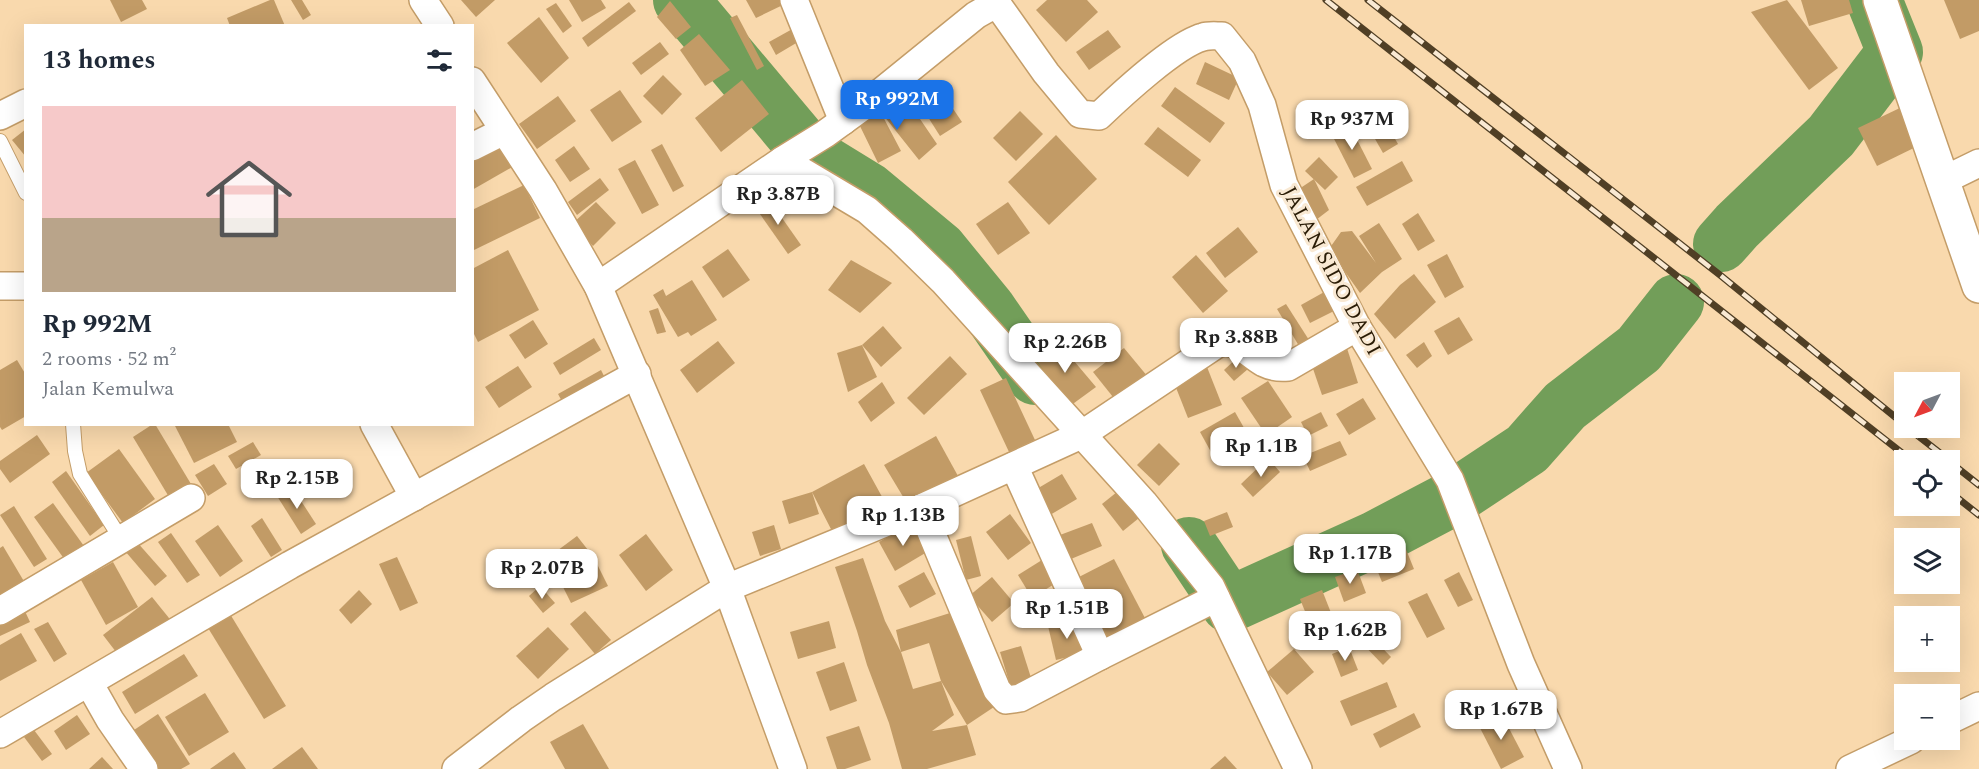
<!DOCTYPE html>
<meta charset="utf-8">
<style>
:root{--surface:#fff;--page:#f2f2f3;--text:#1f2937;--muted:#747a83;--accent:#1a73e8}
body{margin:0;font-family:Spectral,serif;background:var(--page);color:var(--text);height:100vh;display:flex;flex-direction:column;font-size:22px;white-space:nowrap}
*{box-sizing:border-box;margin:0}
p{font-size:20px;color:var(--muted)}
.icon{flex:none;width:33px;height:33px;fill:none;stroke:currentColor;stroke-width:2;stroke-linecap:round;stroke-linejoin:round}
.map{position:relative;flex:1;overflow:hidden}
.details{position:absolute;left:24px;top:24px;width:450px;height:402px;display:flex;flex-direction:column;background:var(--surface);border-radius:0px;box-shadow:0 6px 24px #0002}
.details>*{flex:none}
.needle{width:39px;rotate:229deg}
.buttons{position:absolute;left:1894px;top:372px;display:grid;gap:12px}
.buttons a{display:grid;place-items:center;width:66px;height:66px;border-radius:0px;background:var(--surface);box-shadow:0 6px 24px #0002;font-size:30px}
.price{position:absolute;translate:-50% -51px;padding:0 14px;border-radius:12px;background:#fff;color:#222;font-size:20px;line-height:39px;filter:drop-shadow(0 2px 3px #0008)}
.price::after{content:'';position:absolute;left:50%;top:36px;width:18px;height:14px;margin-left:-9px;background:inherit;clip-path:polygon(0 0,100% 0,50% 100%)}
.price.on{background:var(--accent);color:#fff}
ul{padding:0;list-style:none}
li{display:grid;align-content:center;gap:12px;height:318px;padding:0 18px}
li span{display:grid;place-items:center;height:186px;border-radius:0px;color:#555}
li>.icon{margin-inline-start:auto}
span .icon{width:108px;height:108px;fill:#fffc;stroke-width:1}
li b{font-size:26px}
h2{display:flex;justify-content:space-between;align-items:center;height:72px;padding:0 18px;font-size:26px}
.map>svg:first-child{display:block}
</style>
<div class="map">
<svg width="1979" height="769" viewBox="0 0 1979 769">
<rect width="100%" height="100%" fill="#f9d9ad"/>
<g fill="none" stroke-linecap="round" stroke-linejoin="round">
<g stroke="#729e59" stroke-width="56">
<path d="M681,0L811,155L868,190L939,249L988,309L1035,377"/>
<path d="M1721,244L1737,226L1831,136L1895,52L1874,0"/>
<path d="M1189,545L1229,605L1375,539L1453,498L1527,449L1565,406L1639,349L1676,302"/>
</g>
</g>
<g fill="#c29b66" fill-rule="evenodd">
<path d="M110,0H142L147,9L121,22Z"/>
<path d="M270,0H274L285,26H230L227,18Z"/>
<path d="M291,0H302L311,15L303,20Z"/>
<path d="M461,0H495L476,17Z"/>
<path d="M569,0H601L606,8L582,22Z"/>
<path d="M746,0H786L787,3L756,18Z"/>
<path d="M1047,0H1087L1098,12L1066,42L1036,10Z"/>
<path d="M1787,0L1838,68L1809,90L1751,12Z"/>
<path d="M1801,0H1849L1853,13L1809,26Z"/>
<path d="M1944,0H1979V31L1960,39Z"/>
<path d="M670,1L691,27L676,39L657,17Z"/>
<path d="M629,2L636,11L588,47L582,38Z"/>
<path d="M556,3L572,26L563,33L546,9Z"/>
<path d="M737,15L764,66L757,70L730,18Z"/>
<path d="M539,17L569,58L541,83L507,43Z"/>
<path d="M796,27L803,39L776,55L769,42Z"/>
<path d="M1108,30L1121,47L1089,70L1076,52Z"/>
<path d="M699,34L730,70L705,86L680,50Z"/>
<path d="M660,42L669,54L641,75L632,63Z"/>
<path d="M1205,62L1239,78L1229,100L1196,84Z"/>
<path d="M663,75L682,94L662,115L643,96Z"/>
<path d="M742,80L769,114L721,152L695,118Z"/>
<path d="M935,82L962,122L940,136L914,95Z"/>
<path d="M1175,87L1225,123L1210,143L1161,106Z"/>
<path d="M620,90L642,122L612,142L590,110Z"/>
<path d="M903,94L937,144L919,160L880,111L901,151L878,163L858,122L880,111Z"/>
<path d="M558,96L576,121L537,149L519,124Z"/>
<path d="M1904,106L1922,144L1877,166L1858,128Z"/>
<path d="M1377,108L1398,144L1383,153L1362,116Z"/>
<path d="M1020,111L1043,134L1016,161L993,138Z"/>
<path d="M1349,124L1372,169L1354,178L1331,133Z"/>
<path d="M1158,127L1201,160L1188,177L1144,144Z"/>
<path d="M26,129V157L12,140Z"/>
<path d="M1056,135L1097,179L1049,225L1008,182Z"/>
<path d="M507,138L521,162L472,190V158Z"/>
<path d="M662,144L684,186L673,192L651,150Z"/>
<path d="M574,146L590,169L570,182L555,160Z"/>
<path d="M1319,157L1338,177L1325,190L1305,171Z"/>
<path d="M635,160L659,205L642,214L618,169Z"/>
<path d="M1402,161L1413,181L1367,206L1356,187Z"/>
<path d="M600,178L609,190L577,215L568,202Z"/>
<path d="M1314,179L1329,210L1312,223L1296,191Z"/>
<path d="M524,185L540,218L472,251V210Z"/>
<path d="M768,198L801,245L788,254L755,207Z"/>
<path d="M596,202L616,223L593,246L572,224Z"/>
<path d="M1008,202L1030,233L998,255L976,224Z"/>
<path d="M1418,213L1435,241L1418,251L1402,224Z"/>
<path d="M1379,223L1402,259L1382,272L1360,293L1329,249L1341,232L1352,231L1376,263L1359,236Z"/>
<path d="M1238,227L1258,252L1225,278L1206,253Z"/>
<path d="M728,249L750,280L723,298L702,267Z"/>
<path d="M508,250L539,310L478,342L472,330V269Z"/>
<path d="M1447,254L1464,287L1445,298L1427,265Z"/>
<path d="M1196,255L1228,291L1203,313L1172,277Z"/>
<path d="M851,260L892,283L860,313L828,290Z"/>
<path d="M1414,274L1436,302L1395,339L1374,314L1400,285Z"/>
<path d="M692,280L717,320L691,336L688,332L678,337L653,295L663,289L666,296Z"/>
<path d="M1326,291L1336,310L1310,323L1301,305Z"/>
<path d="M1286,304L1309,340L1299,346L1277,309Z"/>
<path d="M658,308L666,332L657,334L649,311Z"/>
<path d="M1459,317L1473,340L1448,355L1434,331Z"/>
<path d="M533,320L548,344L525,359L509,335Z"/>
<path d="M883,326L902,348L881,367L862,345Z"/>
<path d="M594,338L601,350L560,375L553,363Z"/>
<path d="M718,341L735,363L697,393L680,370Z"/>
<path d="M1058,342L1096,387L1070,406L1036,360Z"/>
<path d="M1424,342L1432,356L1417,368L1406,355Z"/>
<path d="M862,345L877,377L848,392L837,353Z"/>
<path d="M1346,345L1358,383L1322,395L1309,357Z"/>
<path d="M1124,348L1148,377L1117,402L1093,372Z"/>
<path d="M950,356L967,374L924,415L907,398Z"/>
<path d="M1238,357L1248,369L1234,381L1224,370Z"/>
<path d="M17,360L26,375V416L2,430L0,427V370Z"/>
<path d="M518,366L532,387L499,408L485,387Z"/>
<path d="M1207,367L1222,405L1188,418L1173,380Z"/>
<path d="M601,370L607,382L564,405L558,394Z"/>
<path d="M1006,378L1035,440L1009,452L980,390Z"/>
<path d="M1268,381L1292,417L1266,435L1241,398Z"/>
<path d="M882,382L895,403L871,422L858,402Z"/>
<path d="M1363,398L1376,419L1349,435L1336,414Z"/>
<path d="M1235,412L1252,442L1216,461L1200,432Z"/>
<path d="M1321,412L1328,426L1308,436L1301,422Z"/>
<path d="M153,424H155L191,484L169,497L133,437Z"/>
<path d="M174,424H228L237,442L194,463Z"/>
<path d="M37,435L50,454L10,483L0,469V461Z"/>
<path d="M936,436L958,476L908,505L884,465Z"/>
<path d="M1340,441L1347,455L1310,471L1303,456Z"/>
<path d="M253,442L261,455L236,469L228,456Z"/>
<path d="M1159,443L1180,464L1159,486L1137,465Z"/>
<path d="M119,449L155,499L123,523L86,473Z"/>
<path d="M1268,458L1280,472L1253,497L1241,484Z"/>
<path d="M214,464L227,484L208,496L195,475Z"/>
<path d="M864,464L886,504L833,533L812,492L819,514L789,524L782,501L812,492Z"/>
<path d="M66,471L104,525L90,536L52,482Z"/>
<path d="M1062,474L1077,499L1050,515L1035,490Z"/>
<path d="M292,487L316,524L301,534L277,496Z"/>
<path d="M1117,492L1139,518L1123,531L1102,504Z"/>
<path d="M53,503L89,553L70,567L34,517Z"/>
<path d="M14,506L47,559L34,567L0,515Z"/>
<path d="M1227,512L1233,527L1210,536L1204,521Z"/>
<path d="M1010,514L1031,543L1008,560L986,532Z"/>
<path d="M262,518L282,550L271,557L251,526Z"/>
<path d="M1092,523L1102,546L1071,559L1060,535Z"/>
<path d="M910,524L927,552L895,571L879,542Z"/>
<path d="M218,525L243,561L220,577L195,541Z"/>
<path d="M774,525L781,549L760,556L752,532Z"/>
<path d="M171,533L200,575L187,583L158,542Z"/>
<path d="M646,534L673,570L646,591L619,555Z"/>
<path d="M577,536L588,550L548,579L538,565Z"/>
<path d="M971,536L981,576L966,580L956,540Z"/>
<path d="M136,541L167,576L155,586L125,551Z"/>
<path d="M3,546L25,583L0,598V548Z"/>
<path d="M1405,547L1414,569L1382,582L1373,560Z"/>
<path d="M397,557L418,603L400,611L379,564Z"/>
<path d="M863,558L885,621L901,652L896,630L950,613L997,705L967,725L976,755L927,769H902L889,723L867,665L857,631L835,567ZM929,643L941,681L967,725L932,731L954,715L941,681L913,689L901,652Z"/>
<path d="M1114,559L1146,620L1109,640L1077,578Z"/>
<path d="M1042,560L1056,583L1032,598L1018,575Z"/>
<path d="M113,562L138,607L106,625L81,580Z"/>
<path d="M596,562L608,586L571,603L559,579Z"/>
<path d="M1357,569L1366,593L1344,602L1335,577Z"/>
<path d="M924,572L936,594L910,608L898,586Z"/>
<path d="M1459,572L1473,600L1458,607L1444,580Z"/>
<path d="M992,577L1014,603L992,622L969,596Z"/>
<path d="M540,586L555,603L543,613L529,596Z"/>
<path d="M359,590L372,604L351,624L339,610Z"/>
<path d="M1322,590L1337,628L1315,636L1300,599Z"/>
<path d="M1427,593L1445,629L1427,638L1408,602Z"/>
<path d="M152,597L173,623L123,661L103,635Z"/>
<path d="M23,607L30,622L0,636V618Z"/>
<path d="M227,609L286,706L264,719L205,623Z"/>
<path d="M585,611L611,640L595,654L570,624Z"/>
<path d="M1078,620L1085,653L1056,660L1048,626Z"/>
<path d="M829,621L836,648L798,659L790,632Z"/>
<path d="M48,622L67,654L54,662L34,629Z"/>
<path d="M548,627L569,649L538,679L516,656Z"/>
<path d="M21,633L37,661L0,681V645Z"/>
<path d="M1368,633L1391,657L1383,665L1360,641Z"/>
<path d="M1021,646L1032,681L1011,688L1000,652Z"/>
<path d="M1349,647L1358,670L1341,677L1332,654Z"/>
<path d="M1294,649L1314,672L1287,695L1267,672Z"/>
<path d="M184,654L198,676L135,714L122,692Z"/>
<path d="M844,662L857,701L830,711L816,672Z"/>
<path d="M1387,682L1397,707L1351,726L1340,701Z"/>
<path d="M205,693L229,732L189,756L165,717Z"/>
<path d="M1414,713L1421,727L1380,748L1373,734Z"/>
<path d="M1501,713L1524,757L1501,769L1478,724Z"/>
<path d="M158,714L190,764L181,769H150L128,734Z"/>
<path d="M77,715L90,734L66,750L54,731Z"/>
<path d="M583,724L609,769H565L550,742Z"/>
<path d="M859,726L871,760L845,769H837L826,737Z"/>
<path d="M34,730L52,754L42,761L24,737Z"/>
<path d="M302,747L318,769H272Z"/>
<path d="M234,752L246,769H210Z"/>
<path d="M1225,756L1237,769H1210Z"/>
<path d="M102,757L113,769H89Z"/>
</g>
<g fill="none" stroke-linecap="round" stroke-linejoin="round">
<defs>
<g id="lane">
<path d="M0,141L26,193"/>
<path d="M73,424L75,451L80,474L121,539"/>
</g>
<g id="street">
<path d="M423,0L440,26"/>
<path d="M794,0L843,121"/>
<path d="M472,81L543,190L598,286L727,588L793,769"/>
<path d="M0,116L26,103"/>
<path d="M472,147L504,131"/>
<path d="M783,160L867,210L901,240L943,281L1144,503L1211,587L1298,769"/>
<path d="M1942,181L1979,163"/>
<path d="M0,286H26"/>
<path d="M598,286L783,160L825,134L865,105L976,15L992,6L1000,8L1005,15L1046,73L1080,114L1099,116C1121,95 1176,44 1203,37C1209,35 1216,36 1222,36L1242,61L1262,105L1284,185L1357,327L1450,480L1521,664L1568,769"/>
<path d="M374,424L414,497"/>
<path d="M1014,466L1100,656"/>
<path d="M921,508L997,690L1006,700L1020,698L1100,656L1216,598"/>
<path d="M0,611L191,498"/>
<path d="M89,683L110,720L144,769"/>
<path d="M1950,720L1979,706"/>
<path d="M0,734L290,565L637,374"/>
<path d="M456,769L521,719L553,697L727,588L921,508L1081,435L1217,344C1235,336 1249,355 1264,363C1272,367 1279,368 1288,367L1357,327"/>
<path d="M1850,769L1911,740"/>
</g>
<path id="secondary" d="M1880,0L1979,286"/>
</defs>
<use href="#lane" stroke="#c49d68" stroke-width="16"/>
<use href="#street" stroke="#c49d68" stroke-width="30"/>
<use href="#secondary" stroke="#c49d68" stroke-width="36"/>
<use href="#lane" stroke="#fff" stroke-width="14"/>
<use href="#street" stroke="#fff" stroke-width="27"/>
<use href="#secondary" stroke="#fff" stroke-width="33"/>
<defs>
<g id="rail">
<path d="M1326,0L1911,460"/>
<path d="M1368,0L1720,275L1905,425"/>
<path d="M1908,428L1949,460"/>
<path d="M1950,462L1979,485"/>
<path d="M1950,492L1979,515"/>
</g>
</defs>
<use href="#rail" stroke="#503f25" stroke-width="7"/>
<use href="#rail" stroke="#f9e9d3" stroke-width="4.5" stroke-dasharray="14" stroke-linecap="butt"/>
</g>
<g text-anchor="middle" dominant-baseline="central" stroke-width="6" stroke-linejoin="round" paint-order="stroke">
<g font-size="21" fill="#291b05" stroke="#f9e9d3">
<text transform="translate(1331 271) rotate(62)">JALAN SIDO DADI</text>
</g>
</g>
</svg>
<div class="buttons">
<a><svg class="needle" viewBox="-14 -14 28 28"><path d="M0-13l5 13h-10z" fill="#e53935"/><path d="M0 13l5-13h-10z" fill="#747a83"/></svg></a>
<a><svg class="icon" aria-label="locate" viewBox="0 0 24 24"><circle cx="12" cy="12" r="6"/><path d="M12 2v4M12 18v4M2 12h4M18 12h4"/></svg></a>
<a><svg class="icon" aria-label="layers" viewBox="0 0 24 24"><path d="M12 4l9 5-9 5-9-5zM3 14l9 5 9-5"/></svg></a>
<a>+</a>
<a>−</a>
</div>
<b class="price on" style="left:897px;top:131px">Rp 992M</b>
<b class="price" style="left:1352px;top:151px">Rp 937M</b>
<b class="price" style="left:778px;top:226px">Rp 3.87B</b>
<b class="price" style="left:1236px;top:369px">Rp 3.88B</b>
<b class="price" style="left:1065px;top:374px">Rp 2.26B</b>
<b class="price" style="left:1261px;top:478px">Rp 1.1B</b>
<b class="price" style="left:297px;top:510px">Rp 2.15B</b>
<b class="price" style="left:903px;top:547px">Rp 1.13B</b>
<b class="price" style="left:1350px;top:585px">Rp 1.17B</b>
<b class="price" style="left:542px;top:600px">Rp 2.07B</b>
<b class="price" style="left:1067px;top:640px">Rp 1.51B</b>
<b class="price" style="left:1345px;top:662px">Rp 1.62B</b>
<b class="price" style="left:1501px;top:741px">Rp 1.67B</b>
<section class="details">
<h2>13 homes<svg class="icon" aria-label="filters" viewBox="0 0 24 24"><path d="M4 7h16M4 17h16"/><circle cx="9" cy="7" r="2"/><circle cx="15" cy="17" r="2"/></svg></h2>
<ul>
<li><span style="background:linear-gradient(#f6c9c9 60%,#b9a48a 0)"><svg class="icon" aria-label="home" viewBox="0 0 24 24"><path d="M3 11l9-7 9 7M6 9v11h12V9"/></svg></span><div><b>Rp 992M</b><p>2 rooms · 52 m²</p><p>Jalan Kemulwa</p></div></li>
</ul>
</section>
</div>
